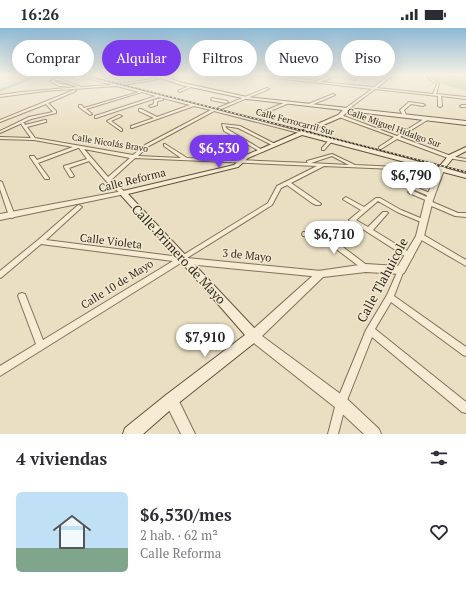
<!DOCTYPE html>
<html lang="es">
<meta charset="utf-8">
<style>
:root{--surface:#fff;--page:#f7f7f7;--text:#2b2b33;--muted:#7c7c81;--line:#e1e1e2;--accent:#7c3aed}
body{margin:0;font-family:"PT Serif",serif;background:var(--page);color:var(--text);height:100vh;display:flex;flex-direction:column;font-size:15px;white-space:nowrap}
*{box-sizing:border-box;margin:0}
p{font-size:13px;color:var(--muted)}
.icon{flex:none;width:22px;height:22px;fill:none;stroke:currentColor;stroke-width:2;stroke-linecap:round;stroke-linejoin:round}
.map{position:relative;height:406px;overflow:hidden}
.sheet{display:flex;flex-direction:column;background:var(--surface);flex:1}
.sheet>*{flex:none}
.hud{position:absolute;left:12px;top:12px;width:442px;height:36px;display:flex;gap:8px}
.price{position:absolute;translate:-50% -34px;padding:0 9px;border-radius:14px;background:#fff;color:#222;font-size:13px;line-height:26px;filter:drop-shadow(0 1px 2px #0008)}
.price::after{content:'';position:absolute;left:50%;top:24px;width:12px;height:9px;margin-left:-6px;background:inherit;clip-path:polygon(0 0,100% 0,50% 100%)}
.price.on{background:var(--accent);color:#fff}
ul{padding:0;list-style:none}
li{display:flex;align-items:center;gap:12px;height:100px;padding:0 16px}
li+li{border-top:1px solid var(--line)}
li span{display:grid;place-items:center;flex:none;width:112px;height:80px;border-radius:6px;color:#555}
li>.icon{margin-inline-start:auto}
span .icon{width:48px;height:48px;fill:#fffc;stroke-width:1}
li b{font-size:17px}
h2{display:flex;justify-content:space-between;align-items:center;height:48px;padding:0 16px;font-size:17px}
.chip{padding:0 14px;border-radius:18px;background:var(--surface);box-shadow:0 4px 16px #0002;font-size:14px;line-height:36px}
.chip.on{background:var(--accent);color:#fff}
.status{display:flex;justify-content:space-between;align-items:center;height:28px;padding:0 20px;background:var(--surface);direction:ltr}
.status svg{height:11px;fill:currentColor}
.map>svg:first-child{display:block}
</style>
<div class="status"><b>16:26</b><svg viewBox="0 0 49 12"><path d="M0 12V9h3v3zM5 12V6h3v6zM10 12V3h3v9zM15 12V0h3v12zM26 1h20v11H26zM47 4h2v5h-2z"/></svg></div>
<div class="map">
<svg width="466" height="406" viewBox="0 0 466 406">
<rect width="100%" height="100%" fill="#eadfc2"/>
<path fill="#c0c797" d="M432,46L451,48L466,52V63L439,55L430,50V47Z"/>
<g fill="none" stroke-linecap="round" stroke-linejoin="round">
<path fill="#a4bdb6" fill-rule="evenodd" d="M38,46H44L0,64V61Z"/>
<defs>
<g id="minor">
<path d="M73,46H78L117,56L153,51L171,46H176L153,52L122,57L305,105L303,106L214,83L147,119L138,128L181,130L164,118V116H165L187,130L211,131L196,119L214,114L216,115L215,116L203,120L209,125L224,119H226V121L212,127L217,131L308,135L307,134V133L332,126L355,137L441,141L443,142L441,143L324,138L291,155L320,175L321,176L320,177H316L312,175L287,157L281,160L272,177L187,230L321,243L323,244L324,246L323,248L321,249L187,236L185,235L184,233L0,348V338L36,316L18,268L19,266L22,265L25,266L43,312L173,233L41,216L2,249L0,250V243L38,212L77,178L79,177L82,179L46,212L180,229L268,175L277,158L317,138L135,130L111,152L125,164L126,165L123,167L121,166L106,153L89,133L69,140L74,148L72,149H70L64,139V138L87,131L79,120H78L38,135L49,150V151H45L30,129V128H34L37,132L73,119L34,112L0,111V109L31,110L21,96L22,95H24L25,97L45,92H46V94L27,99L35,110L133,127L145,117L211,82L194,78L132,100H131V98L154,90L139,83V81H141L157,89L190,77L159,69L96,90H95V88L156,68L142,64L86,81L92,86L90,87L79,79V77H81L84,80L139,64L117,58L44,63L0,69V67L22,64L78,59L58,52L53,53L61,56L72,58L71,59L59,58L50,53L58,50L81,59L113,57ZM84,121L130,130L108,149ZM332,128L349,137L310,135H311Z"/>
<path d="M241,46H252L317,53L335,46H339L338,47L356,51L355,52L336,48L320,54L374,59L391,46H394L377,60L433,66L437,56L429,51L428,47L432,46L430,47L431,50L439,56L436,66L466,69V71L441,68L442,78L440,79L438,78V68L375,61L347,82L345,81L346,80L372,61Z"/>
<path d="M446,46L466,47V49L447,47Z"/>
<path d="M191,57L193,58L180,64L178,63Z"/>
<path d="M267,60L269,61L221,81L218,80Z"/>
<path d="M74,62L76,63L48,75L56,83V85L31,91L0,105V103L29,89L53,84L46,76L0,94V92Z"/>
<path d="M333,66L335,67L309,78L306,77Z"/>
<path d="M162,70L163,72L157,73V77L151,79L149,78L154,76V72Z"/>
<path d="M212,70L227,73L228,74L226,75L211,72Z"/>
<path d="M286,74L289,75L263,86L260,85Z"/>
<path d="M409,74L423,76L425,77L423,78L411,76L404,82L406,87L403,88L400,82Z"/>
<path d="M462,77H466V79H461L460,78Z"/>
<path d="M119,87L122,88L111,93L122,101V103H121L107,93Z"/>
<path d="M339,87H341L397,108L427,89H429V91L400,109L451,128L466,131V133L448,130L397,111L381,121H379V119L394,109L339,89Z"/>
<path d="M222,96L240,98L277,117L274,118L238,100L225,98L227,101L264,123L261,124L224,103Z"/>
<path d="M330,111L333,112L324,122H322V120Z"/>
<path d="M396,152H400L434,167L433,168H429L396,154Z"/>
<path d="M0,153L2,154L15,188L14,189L12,190L9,188L0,161Z"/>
<path d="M411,162L431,171L432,172L430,173L458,185H466V189L455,188L427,176L426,175L428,173L409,165L408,164Z"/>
<path d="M346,169L364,179L376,170H380L401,182L425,192L426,193L425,194H421L397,184L378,173L356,192L368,199L383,184H387L388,185L387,186L373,202L412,226L413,228L412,230H408L350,193L349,192L350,191L361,182L344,172L343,171Z"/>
<path d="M303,204H305L327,207L368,238L369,240L368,242L366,243L364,242L323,211L303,208L302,206Z"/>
<path d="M418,206H422L466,232V238L418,210L417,208Z"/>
<path d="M401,239L403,240L404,242L394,268L466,319V328L463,327L391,274L375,301L466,374V385L462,384L372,309L346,375L338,406H328L336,375L366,302L387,267L399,240Z"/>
</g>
<g id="tertiary">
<path d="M441,140L444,142L433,172L424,208L404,245L401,246L366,244L323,249L262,308L346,370L379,401L381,406H364L336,380L250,312L248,308L250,304L318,243L366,236L398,238L416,208L425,172L438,142Z"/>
<path d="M123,163L125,164L126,165L125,166L0,192V186Z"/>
<path d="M171,365L176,367L195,406H181L164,372L166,367Z"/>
</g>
<path id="secondary" d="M149,46H156L183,55L247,69L466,93V97L348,83L342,89L307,104L439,139L449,127L466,119V123L453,130L445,140L466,146V150L302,107L248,130L238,139L128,166L258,304L260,308L258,312L176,377L143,406H123L125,400L166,367L245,307L183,236L119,165L123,163L234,137L244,128L338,87L343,82L247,71L181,57Z"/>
</defs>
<use href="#minor" stroke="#82715a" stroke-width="2"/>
<use href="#tertiary" stroke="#82715a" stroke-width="2"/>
<use href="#secondary" stroke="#64523e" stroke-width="2"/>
<use href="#minor" fill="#f6ecd4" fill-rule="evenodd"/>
<use href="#tertiary" fill="#f6ecd4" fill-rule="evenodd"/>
<use href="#secondary" fill="#f6ecd4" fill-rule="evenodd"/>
<defs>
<path id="rail" d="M79,46L466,144"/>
</defs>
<use href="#rail" stroke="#33291e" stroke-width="1.5"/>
<use href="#rail" stroke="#f2e9d1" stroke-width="1" stroke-dasharray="2" stroke-linecap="butt"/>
</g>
<linearGradient id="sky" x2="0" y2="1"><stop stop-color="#8db8d4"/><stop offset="0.45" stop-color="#f6f1e4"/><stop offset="1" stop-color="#f6f1e4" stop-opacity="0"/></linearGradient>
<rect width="466" height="103" fill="url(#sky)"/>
<g text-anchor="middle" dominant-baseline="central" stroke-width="3" stroke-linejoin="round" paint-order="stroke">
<g font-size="9" fill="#33291e" stroke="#f2e9d1">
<text transform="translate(295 94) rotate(15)">Calle Ferrocarril Sur</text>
<text transform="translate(394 100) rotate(20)">Calle Miguel Hidalgo Sur</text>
<text transform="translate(110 115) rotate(9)">Calle Nicolás Bravo</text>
</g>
<g font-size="11" fill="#33291e" stroke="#f2e9d1">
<text transform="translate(132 152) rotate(-14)">Calle Reforma</text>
<text transform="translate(111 213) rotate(7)">Calle Violeta</text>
<text transform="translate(247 227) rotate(6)">3 de Mayo</text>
<text transform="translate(117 256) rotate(-32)">Calle 10 de Mayo</text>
</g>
<g font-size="13" fill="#33291e" stroke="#f2e9d1">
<text transform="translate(179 226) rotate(47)">Calle Primero de Mayo</text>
<text transform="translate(382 252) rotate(-62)">Calle Tlahuicole</text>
</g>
</g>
</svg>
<b class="price on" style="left:219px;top:141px">$6,530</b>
<b class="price" style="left:411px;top:168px">$6,790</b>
<b class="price" style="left:334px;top:227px">$6,710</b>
<b class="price" style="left:205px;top:330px">$7,910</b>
<div class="hud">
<a class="chip">Comprar</a>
<a class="chip on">Alquilar</a>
<a class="chip">Filtros</a>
<a class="chip">Nuevo</a>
<a class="chip">Piso</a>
</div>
</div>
<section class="sheet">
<h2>4 viviendas<svg class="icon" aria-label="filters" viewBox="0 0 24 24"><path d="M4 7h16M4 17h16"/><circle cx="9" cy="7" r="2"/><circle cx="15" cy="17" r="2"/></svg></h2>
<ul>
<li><span style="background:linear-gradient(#bfe0f5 70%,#7fa58c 0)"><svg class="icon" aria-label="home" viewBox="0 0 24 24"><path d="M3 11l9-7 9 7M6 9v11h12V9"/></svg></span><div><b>$6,530/mes</b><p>2 hab. · 62 m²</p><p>Calle Reforma</p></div><svg class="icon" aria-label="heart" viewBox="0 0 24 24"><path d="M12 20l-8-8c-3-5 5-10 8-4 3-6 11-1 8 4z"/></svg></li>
</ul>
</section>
